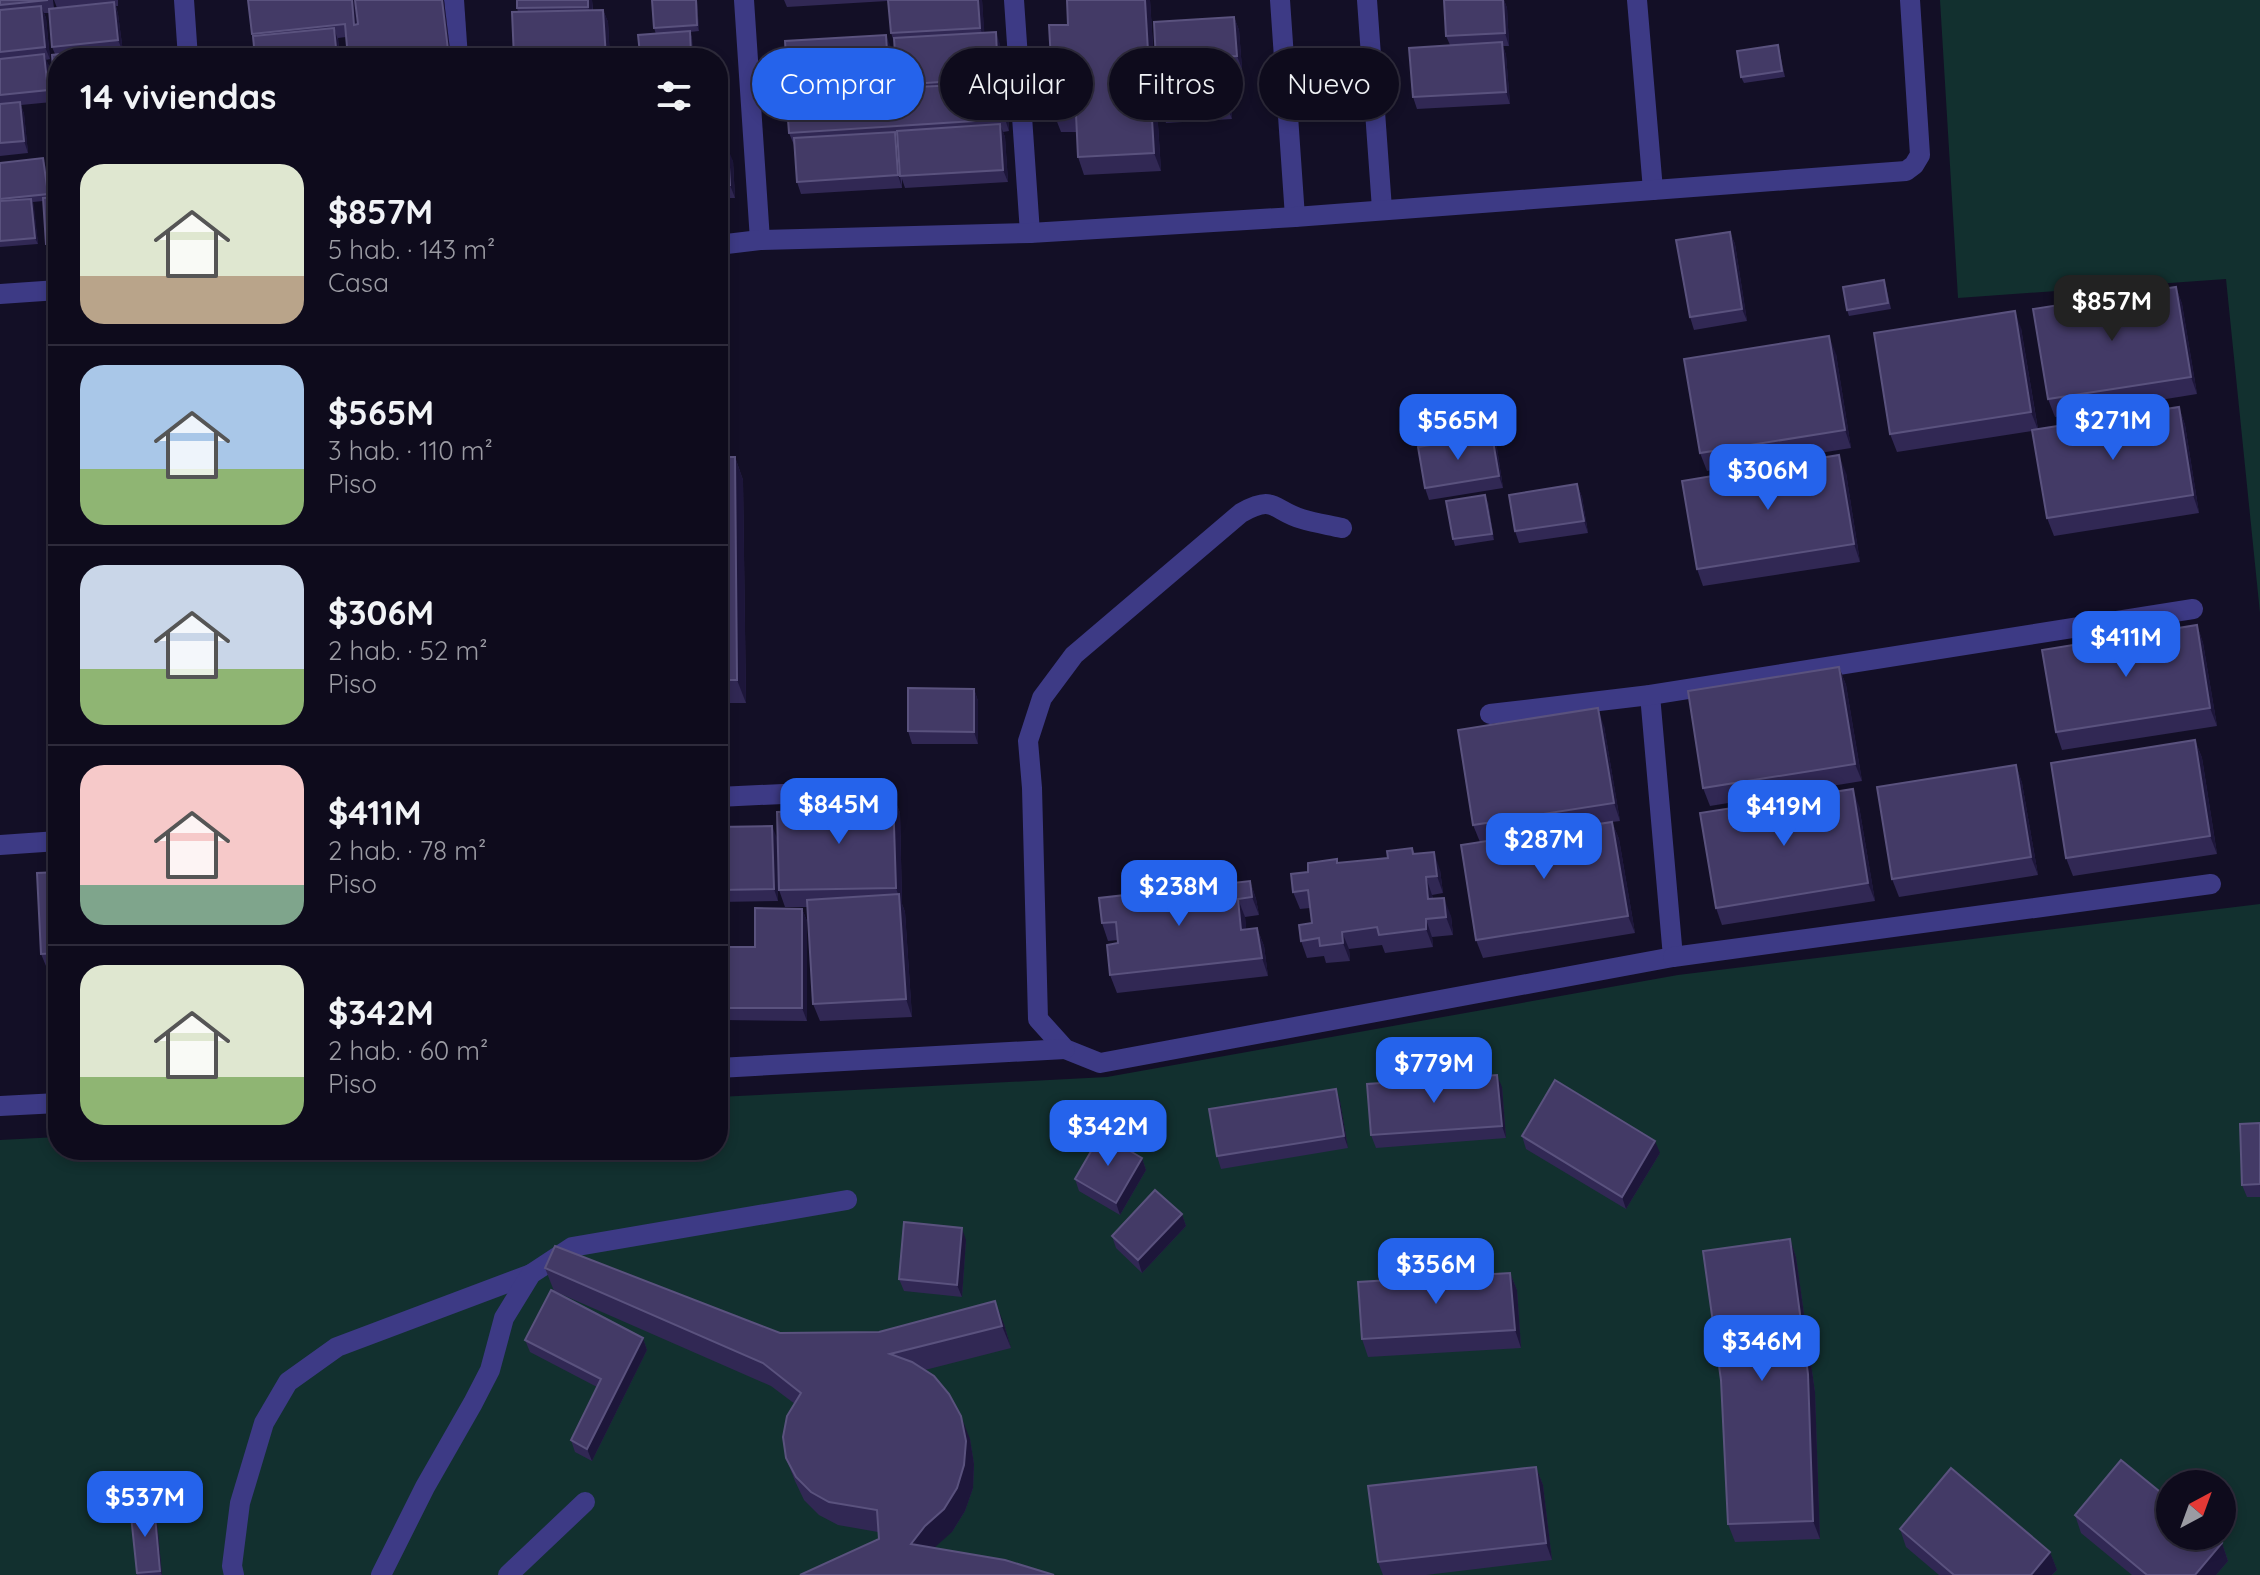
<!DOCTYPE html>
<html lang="es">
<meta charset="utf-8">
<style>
:root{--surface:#0e0b1c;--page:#1c1929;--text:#f1f3f6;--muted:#9b9ba3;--line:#2e2b3b;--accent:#2563eb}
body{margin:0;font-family:Quicksand,sans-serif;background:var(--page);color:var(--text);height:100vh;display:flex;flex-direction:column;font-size:30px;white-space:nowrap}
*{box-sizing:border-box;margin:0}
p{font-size:26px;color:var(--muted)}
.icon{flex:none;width:44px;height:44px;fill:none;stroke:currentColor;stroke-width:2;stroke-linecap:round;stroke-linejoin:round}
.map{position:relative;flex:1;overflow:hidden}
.details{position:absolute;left:48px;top:48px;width:680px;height:1112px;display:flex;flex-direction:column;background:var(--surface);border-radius:32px;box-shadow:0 4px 12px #0003,0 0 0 2px var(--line)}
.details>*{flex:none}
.guide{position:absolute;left:752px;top:48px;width:760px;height:72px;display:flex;gap:16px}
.needle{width:52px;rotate:41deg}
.controls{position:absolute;left:2156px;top:1470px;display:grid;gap:16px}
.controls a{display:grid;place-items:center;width:80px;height:80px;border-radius:50%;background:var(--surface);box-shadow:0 4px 12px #0003,0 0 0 2px var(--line);font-size:40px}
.price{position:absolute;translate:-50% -68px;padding:0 18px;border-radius:16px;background:var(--accent);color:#fff;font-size:26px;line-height:52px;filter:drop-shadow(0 2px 4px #0008)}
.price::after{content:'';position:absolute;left:50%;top:48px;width:24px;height:18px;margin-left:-12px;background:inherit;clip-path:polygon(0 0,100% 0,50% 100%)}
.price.active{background:#222;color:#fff}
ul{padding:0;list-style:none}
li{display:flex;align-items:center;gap:24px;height:200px;padding:0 32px}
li+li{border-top:2px solid var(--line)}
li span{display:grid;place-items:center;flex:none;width:224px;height:160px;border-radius:24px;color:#555}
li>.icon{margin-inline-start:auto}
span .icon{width:96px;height:96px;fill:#fffc;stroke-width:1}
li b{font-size:34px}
h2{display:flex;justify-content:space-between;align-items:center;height:96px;padding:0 32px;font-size:34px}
.tag{padding:0 28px;border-radius:36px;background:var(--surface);box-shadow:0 4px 12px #0003,0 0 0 2px var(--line);font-size:28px;line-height:72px}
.tag.active{background:var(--accent);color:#fff}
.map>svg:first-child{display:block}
</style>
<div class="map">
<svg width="2260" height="1575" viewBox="0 0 2260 1575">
<rect width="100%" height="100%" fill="#130f26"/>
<g fill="#12302f" fill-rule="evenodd">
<path d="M1940,0H2260V613L2226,279L1958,298Z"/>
<path d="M2260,904V1575H0V1140L58,1137V1150H718V1097L1107,1077L1678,975ZM2170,1484H2222V1536H2170Z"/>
</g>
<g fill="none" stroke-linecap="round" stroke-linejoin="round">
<g stroke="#3d3a85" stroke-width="20">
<path d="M234,1575L232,1566L240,1503L264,1423L288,1382L337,1347L531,1274"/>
<path d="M381,1575L425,1487L473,1403L490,1370L504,1318L531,1274L572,1247L847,1200"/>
<path d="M508,1575L585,1502"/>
</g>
<g stroke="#3d3a85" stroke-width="20">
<path d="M184,0L188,58"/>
<path d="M454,0L458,58"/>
<path d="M744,0L760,240"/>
<path d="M1014,0L1030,233"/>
<path d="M1280,0L1295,217"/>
<path d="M1367,0L1382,209"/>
<path d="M1637,0L1653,190"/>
<path d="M718,245L760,240L1030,233L1295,217L1906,171L1914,165L1920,155L1910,0"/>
<path d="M0,294L58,290"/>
<path d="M1342,528C1329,525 1315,523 1302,519C1272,510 1275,494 1241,513L1074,655L1042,698L1028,741L1032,788L1038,1019L1065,1049L1100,1063L1673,957L1650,695"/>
<path d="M1490,714L1650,695L2193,609"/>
<path d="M718,797L867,790"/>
<path d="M0,845L58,841"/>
<path d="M1673,957L2211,884"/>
<path d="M718,1068L1065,1049"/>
<path d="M0,1106L58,1103"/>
</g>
</g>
<g fill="#312854">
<path d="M0,0H53L54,8H57L54,0H118V6H116L118,14L123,52H122L124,58H58V99L55,92V54L52,47L49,13H44L46,18L50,59L46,60L49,66L52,102L21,105L24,114L28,153L0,156Z"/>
<path d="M354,0L357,24L444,0L451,58H348L346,37L338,38L340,58H255L252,34Z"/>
<path d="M592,0L593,10H603L608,22L610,58H514L518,12L517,8Z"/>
<path d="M652,0H697L699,31L690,32L692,38L693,58H612L640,54L656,34L654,28Z"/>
<path d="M784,0H887V1L787,7Z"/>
<path d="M888,0H982L984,32L1000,44L1002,83L1007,95L1009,131L1003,132L1005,137L1008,182L905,188L902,179V188L801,194L797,182L794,145L789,133L790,93L788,89L891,47L893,88H898L894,42L891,33Z"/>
<path d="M1067,0H1150L1161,171L1084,175L1078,157L1077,132H1061L1054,114L1068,25Z"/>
<path d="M1444,0H1504L1507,8L1509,46H1503L1506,55L1510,104L1417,109L1413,97L1450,45L1446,36Z"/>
<path d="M1234,17L1239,30L1242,69L1228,70L1229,73L1232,119L1166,123L1162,111L1158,67L1156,61Z"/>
<path d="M1778,45L1785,77L1744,83L1741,77Z"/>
<path d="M718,149L733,161L735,198H718Z"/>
<path d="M43,158L45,165L50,197H58V249L48,250L46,244L43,201L33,202L38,244L0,247V163Z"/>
<path d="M1730,232L1735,244L1747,321L1694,330L1690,317Z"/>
<path d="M1886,286L1891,309L1849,316L1847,310Z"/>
<path d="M2176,287L2182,304L2197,394L2055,417L2048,399Z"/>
<path d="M2021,328L2038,429L2179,407L2185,425L2199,513L2054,536L2047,518L2032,431L1897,452L1890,434Z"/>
<path d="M1836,354L1851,448L1707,471L1700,453Z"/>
<path d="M58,380V468H57L55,462V426L52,419Z"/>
<path d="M1492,435L1497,448L1503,488L1429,500L1425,488Z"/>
<path d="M718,457H735L743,480L746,703H718Z"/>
<path d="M1846,473L1860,562L1703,586L1697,569Z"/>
<path d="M1577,484L1582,497L1588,533L1519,543L1515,531Z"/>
<path d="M1488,502L1494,540L1455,546L1453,539Z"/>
<path d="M2197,625L2203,643L2217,726L2062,750L2056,732Z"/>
<path d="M1839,667L1846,685L1862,781L1710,806L1703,788Z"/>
<path d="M974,689L978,701V744H912L908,731Z"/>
<path d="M1604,726L1620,821L1612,822L1619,839L1635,933L1483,958L1476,940L1480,842L1473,825Z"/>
<path d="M2195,740L2202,758L2217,854L2073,876L2066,858Z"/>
<path d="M2016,765L2022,783L2038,875L1899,897L1892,879Z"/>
<path d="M893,795L900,813L902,904L905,912L912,1017L820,1021L813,1004L807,907H785L779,890L842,810Z"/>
<path d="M1859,806L1875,901L1722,925L1716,908Z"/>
<path d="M718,827L777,838L778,901L718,902Z"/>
<path d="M1412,848L1415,854L1440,870L1443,893L1432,895L1433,899L1451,916L1453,935L1432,937L1433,947L1385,953L1382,945L1349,949L1350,961L1326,963L1324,956L1307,958L1301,941L1312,923L1310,908L1300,909L1293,892L1308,872L1338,863L1388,858Z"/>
<path d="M58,872V965L46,966L41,954Z"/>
<path d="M1250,881L1256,899L1259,915L1245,917L1246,929L1257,928L1264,946L1268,976L1117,993L1110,975L1118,940L1108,941L1102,923Z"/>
<path d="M802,909L807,921V1021L722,1020L718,1009V947H755Z"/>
<path d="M58,990V1072H54L49,1060Z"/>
<path d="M1502,1087L1506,1138L1376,1148L1371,1135Z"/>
<path d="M1340,1101L1348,1148L1221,1169L1217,1156Z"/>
<path d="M2260,1123V1197H2247L2242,1185Z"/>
<path d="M1522,1136L1660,1153L1626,1209L1526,1149Z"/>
<path d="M1142,1158L1146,1170L1120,1215L1079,1191L1075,1179Z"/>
<path d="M1182,1214L1186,1226L1142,1273L1116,1248L1112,1236Z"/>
<path d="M1790,1239L1796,1257L1815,1392L1820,1539L1735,1542L1728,1524Z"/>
<path d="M966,1240L962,1297L904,1291L899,1279Z"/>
<path d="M545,1268L780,1333L879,1332L1004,1324L1011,1348L925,1370L970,1439L974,1464L973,1488L965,1511L952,1532L879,1539L878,1532L838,1525L819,1515L804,1500L795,1481L786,1458L795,1404L771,1386L554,1291Z"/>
<path d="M1510,1273L1517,1290L1521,1348L1368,1357L1362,1339Z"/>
<path d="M643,1338L647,1350L592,1461L575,1452L571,1440L597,1387L530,1352L525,1340Z"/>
<path d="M1536,1467L1543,1485L1552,1560L1426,1575H1383L1378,1562Z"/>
<path d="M154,1505L156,1511L162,1575H137V1573Z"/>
<path d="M2075,1515L2222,1543L2228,1561L2216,1575H2132L2081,1533Z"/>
<path d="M1900,1529L2050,1552L2057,1570L2052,1575H1939L1906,1547Z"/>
</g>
<g fill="#1d163a">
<path d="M352,0H354L359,37L354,25Z"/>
<path d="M442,0H444L451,58H449Z"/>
<path d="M588,0H592L593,19L588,7Z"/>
<path d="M696,0H697L699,31L697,25Z"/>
<path d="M978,0H982L985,40L980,28Z"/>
<path d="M1145,0H1150L1161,171L1154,153Z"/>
<path d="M1503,0H1504L1507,8L1509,46L1505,33Z"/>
<path d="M114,2L118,14L123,52L118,40Z"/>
<path d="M41,6L46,18L50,59L45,47Z"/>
<path d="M603,10L608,22L610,58H606Z"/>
<path d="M1234,17L1239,30L1242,69L1237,56Z"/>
<path d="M334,28L338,40L340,58H337Z"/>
<path d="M690,31L692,38L693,58L691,54Z"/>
<path d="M996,32L1000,44L1002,83L1007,95L1009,131L1005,119L1003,91L998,78Z"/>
<path d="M886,35L891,47L894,95L889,83Z"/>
<path d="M1502,42L1506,55L1510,104L1506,92Z"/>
<path d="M44,54L49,66L52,102L48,90Z"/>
<path d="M1225,61L1229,73L1232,119L1227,107Z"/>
<path d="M20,102L24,114L28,153L24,141Z"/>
<path d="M1000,124L1005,137L1008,182L1003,170Z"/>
<path d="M895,132L900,144V176L902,188L898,175Z"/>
<path d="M728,149L733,161L735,198L730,185Z"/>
<path d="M43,158L45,165L50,201L48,194Z"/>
<path d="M31,199L34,205L38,244L35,238Z"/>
<path d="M1730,232L1735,244L1747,321L1742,309Z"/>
<path d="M2176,287L2182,304L2197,394L2191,377Z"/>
<path d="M2015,311L2021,328L2038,430L2031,412Z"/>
<path d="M1829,336L1836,354L1851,448L1845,430Z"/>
<path d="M2179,407L2185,425L2199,513L2193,495Z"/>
<path d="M1492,435L1497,448L1503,488L1499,476Z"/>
<path d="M1839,455L1846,473L1860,562L1854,544Z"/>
<path d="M735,457L743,480L746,703L737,680Z"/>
<path d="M1577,484L1582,497L1588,533L1584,521Z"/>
<path d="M1485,495L1488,502L1494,540L1492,534Z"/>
<path d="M2197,625L2203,643L2217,726L2210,708Z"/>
<path d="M1839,667L1846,685L1862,781L1855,764Z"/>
<path d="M974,689L978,701V744L974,732Z"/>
<path d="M1598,708L1604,726L1620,821L1614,803Z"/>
<path d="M2195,740L2202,758L2217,854L2210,836Z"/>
<path d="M2016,765L2022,783L2038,875L2031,857Z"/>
<path d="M1853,789L1859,806L1875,901L1868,883Z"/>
<path d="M893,795L900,813L902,904L905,912L912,1017L906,999L899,897L896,888Z"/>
<path d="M1612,822L1619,839L1635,933L1628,916Z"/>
<path d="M772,826L777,838L778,901L774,889Z"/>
<path d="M1434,852L1440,870L1443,893L1437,876Z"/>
<path d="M1426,877L1432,895L1435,917L1428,899Z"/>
<path d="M1250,881L1256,899L1259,915L1252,897Z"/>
<path d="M1444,898L1451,916L1453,935L1446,917Z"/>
<path d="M1238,899L1245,917L1248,948L1241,930Z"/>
<path d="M802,909L807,921V1021L802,1008Z"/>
<path d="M1426,919L1432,937L1433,947L1426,929Z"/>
<path d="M1257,928L1264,946L1268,976L1262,958Z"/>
<path d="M1342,932L1349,949L1350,961L1343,943Z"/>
<path d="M1497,1075L1502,1087L1506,1138L1502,1126Z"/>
<path d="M1336,1089L1340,1101L1348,1148L1344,1136Z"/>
<path d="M1655,1141L1660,1153L1626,1209L1622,1197Z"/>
<path d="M1142,1158L1146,1170L1120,1215L1116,1203Z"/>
<path d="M1182,1214L1186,1226L1142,1273L1138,1260Z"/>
<path d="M962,1228L966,1240L962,1297L957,1285Z"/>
<path d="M1790,1239L1796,1257L1815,1392L1820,1539L1813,1521Z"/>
<path d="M1510,1273L1517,1290L1521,1348L1515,1330Z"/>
<path d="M995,1301L1004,1324L1011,1348L1002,1326Z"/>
<path d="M643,1338L647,1350L592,1461L587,1449Z"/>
<path d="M961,1416L970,1439L974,1464L973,1488L965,1511L952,1532L933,1549L911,1544Z"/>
<path d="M1536,1467L1543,1485L1552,1560L1546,1543Z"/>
<path d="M154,1505L156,1511L162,1575L160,1571Z"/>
<path d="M2222,1543L2228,1561L2216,1575H2195Z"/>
<path d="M2050,1552L2057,1570L2052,1575H2031Z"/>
</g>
<g fill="#433a66" stroke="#5a527e" stroke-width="2">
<path d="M0,0H48L0,5Z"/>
<path d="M248,0H352L354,25L358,24L355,0H442L449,58H348L345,24L252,34Z"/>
<path d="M517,0H588V7L517,8Z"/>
<path d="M652,0H696L697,25L654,28Z"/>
<path d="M888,0H978L980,28L891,33Z"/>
<path d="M1067,0H1145L1154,153L1078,157L1076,114H1054L1049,25H1068Z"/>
<path d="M1444,0H1503L1505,33L1446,36Z"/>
<path d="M114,2L118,40L52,47L49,9Z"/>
<path d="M41,6L45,47L0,52V10Z"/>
<path d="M603,10L606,58H514L512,12Z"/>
<path d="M1234,17L1237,56L1156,61L1154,22Z"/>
<path d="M334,28L337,58H255L253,36Z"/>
<path d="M690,31L691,54H688L687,51L640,54L638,35Z"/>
<path d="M996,32L998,78L897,85L894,38Z"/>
<path d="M886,35L889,83L788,89L785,41Z"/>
<path d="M1502,42L1506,92L1413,97L1409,48Z"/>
<path d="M1778,45L1782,71L1741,77L1737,51Z"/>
<path d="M120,47L121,58H58V91L55,92L52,55Z"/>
<path d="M687,51V58H612V56Z"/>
<path d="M44,54L48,90L0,95V59Z"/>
<path d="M1225,61L1227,107L1162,111L1158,65Z"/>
<path d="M1002,83L1005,119L789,133L786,93Z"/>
<path d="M58,99V139L54,100Z"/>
<path d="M20,102L24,141L0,143V104Z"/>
<path d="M1000,124L1003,170L900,176L897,131Z"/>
<path d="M895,132L898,175L797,182L794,138Z"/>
<path d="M53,146H58V187H57Z"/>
<path d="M718,149H728L730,185L718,186Z"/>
<path d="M43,158L48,194L0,199V163Z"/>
<path d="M58,197V243L46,244L43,198Z"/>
<path d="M31,199L35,238L0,241V201Z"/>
<path d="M1730,232L1742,309L1690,317L1676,240Z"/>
<path d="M1884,280L1888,303L1847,310L1843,287Z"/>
<path d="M2176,287L2191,377L2048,399L2033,309Z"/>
<path d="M2015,311L2031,412L1890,434L1874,333Z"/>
<path d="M51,331H58V374H53Z"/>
<path d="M1829,336L1845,430L1700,453L1684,359Z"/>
<path d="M58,380V419H52L50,381Z"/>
<path d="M2179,407L2193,495L2047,518L2032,430Z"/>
<path d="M58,425V462H55L53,426Z"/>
<path d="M1492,435L1499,476L1425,488L1418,447Z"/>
<path d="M1839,455L1854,544L1697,569L1682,481Z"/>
<path d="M718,457H735L737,680H718Z"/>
<path d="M1577,484L1584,521L1515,531L1509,495Z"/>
<path d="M1485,495L1492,534L1453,539L1446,501Z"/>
<path d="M2197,625L2210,708L2056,732L2042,650Z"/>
<path d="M1839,667L1855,764L1703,788L1688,691Z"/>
<path d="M908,688L974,689V732L908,731Z"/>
<path d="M1598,708L1614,803L1473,825L1458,730Z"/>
<path d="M2195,740L2210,836L2066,858L2051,763Z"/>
<path d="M2016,765L2031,857L1892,879L1877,787Z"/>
<path d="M1853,789L1868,883L1716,908L1700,813Z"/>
<path d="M893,795L896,888L779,890L777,812L842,810V796Z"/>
<path d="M1612,822L1628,916L1476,940L1461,845Z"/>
<path d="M772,826L774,889L718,890V827Z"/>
<path d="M1412,848L1413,854L1434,852L1437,876L1426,877L1428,899L1444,898L1446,917L1426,919V929L1379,935L1377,927L1342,932L1343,943L1320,946L1319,938L1301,941L1299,925L1312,923L1308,890L1293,892L1291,874L1308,872V863L1337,859V863L1388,858L1387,851Z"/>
<path d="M58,872V953L41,954L37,873Z"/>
<path d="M1250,881L1252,897L1238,899L1241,930L1257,928L1262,958L1110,975L1107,945L1118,943L1116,922L1102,923L1099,898Z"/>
<path d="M899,894L906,999L813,1004L807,900Z"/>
<path d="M755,908L802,909V1008H718V947H755Z"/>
<path d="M50,990H58V1060H49Z"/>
<path d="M1497,1075L1502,1126L1371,1135L1367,1084Z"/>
<path d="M1555,1080L1655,1141L1622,1197L1522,1136Z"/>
<path d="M1336,1089L1344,1136L1217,1156L1209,1109Z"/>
<path d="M2260,1123V1184L2242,1185L2240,1124Z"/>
<path d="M1101,1134L1142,1158L1116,1203L1075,1179Z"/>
<path d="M1155,1190L1182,1214L1138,1260L1112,1236Z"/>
<path d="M904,1222L962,1228L957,1285L899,1279Z"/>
<path d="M1790,1239L1808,1374L1813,1521L1728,1524L1721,1380L1703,1251Z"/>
<path d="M555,1246L780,1333L879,1332L995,1301L1002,1326L890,1354L912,1362L934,1376L949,1394L961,1416L966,1441L964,1465L957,1488L944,1509L925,1526L911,1544L1005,1560L1054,1575H800L879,1539L877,1510L829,1502L811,1492L796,1477L786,1458L783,1437L787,1416L801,1393L763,1363L545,1268Z"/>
<path d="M1510,1273L1515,1330L1362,1339L1358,1282Z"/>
<path d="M551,1290L643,1338L587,1449L571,1440L601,1379L525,1340Z"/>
<path d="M2121,1460L2170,1500V1536H2213L2222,1543L2195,1575H2147L2075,1515Z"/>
<path d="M1536,1467L1546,1543L1378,1562L1368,1486Z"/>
<path d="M1951,1468L2050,1552L2031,1575H1954L1900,1529Z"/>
<path d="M154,1505L160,1571L137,1573L130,1506Z"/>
</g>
</svg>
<div class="controls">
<a><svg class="needle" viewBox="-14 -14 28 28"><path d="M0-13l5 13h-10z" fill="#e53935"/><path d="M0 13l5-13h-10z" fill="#9b9ba3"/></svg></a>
</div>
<b class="price active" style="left:2112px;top:343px">$857M</b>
<b class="price" style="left:1458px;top:462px">$565M</b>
<b class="price" style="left:2113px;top:462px">$271M</b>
<b class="price" style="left:1768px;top:512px">$306M</b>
<b class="price" style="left:2126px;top:679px">$411M</b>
<b class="price" style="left:839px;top:846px">$845M</b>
<b class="price" style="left:1784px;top:848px">$419M</b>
<b class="price" style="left:1544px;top:881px">$287M</b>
<b class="price" style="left:1179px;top:928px">$238M</b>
<b class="price" style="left:1434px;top:1105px">$779M</b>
<b class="price" style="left:1108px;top:1168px">$342M</b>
<b class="price" style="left:1436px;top:1306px">$356M</b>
<b class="price" style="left:1762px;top:1383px">$346M</b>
<b class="price" style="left:145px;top:1539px">$537M</b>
<div class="guide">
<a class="tag active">Comprar</a>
<a class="tag">Alquilar</a>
<a class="tag">Filtros</a>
<a class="tag">Nuevo</a>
</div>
<section class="details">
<h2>14 viviendas<svg class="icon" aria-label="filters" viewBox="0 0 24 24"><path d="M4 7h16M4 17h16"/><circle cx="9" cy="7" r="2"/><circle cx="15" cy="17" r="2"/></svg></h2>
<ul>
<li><span style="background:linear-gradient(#dfe7d0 70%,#b9a48a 0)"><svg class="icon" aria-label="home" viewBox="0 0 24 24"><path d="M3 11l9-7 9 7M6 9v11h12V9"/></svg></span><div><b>$857M</b><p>5 hab. · 143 m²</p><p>Casa</p></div></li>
<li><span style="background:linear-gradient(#a9c7e8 65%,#8fb573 0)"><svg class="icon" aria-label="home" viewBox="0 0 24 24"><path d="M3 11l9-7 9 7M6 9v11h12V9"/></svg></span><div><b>$565M</b><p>3 hab. · 110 m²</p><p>Piso</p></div></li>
<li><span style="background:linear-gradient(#c9d6e8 65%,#8fb573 0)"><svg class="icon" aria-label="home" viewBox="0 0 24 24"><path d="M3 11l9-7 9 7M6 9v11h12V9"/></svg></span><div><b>$306M</b><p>2 hab. · 52 m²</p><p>Piso</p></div></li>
<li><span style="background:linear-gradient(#f6c9c9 75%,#7fa58c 0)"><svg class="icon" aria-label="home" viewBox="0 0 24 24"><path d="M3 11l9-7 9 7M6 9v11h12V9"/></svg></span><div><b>$411M</b><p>2 hab. · 78 m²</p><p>Piso</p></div></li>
<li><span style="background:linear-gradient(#dfe7d0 70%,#8fb573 0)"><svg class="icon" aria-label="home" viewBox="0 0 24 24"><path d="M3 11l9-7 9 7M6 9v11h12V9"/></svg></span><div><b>$342M</b><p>2 hab. · 60 m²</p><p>Piso</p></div></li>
</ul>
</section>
</div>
